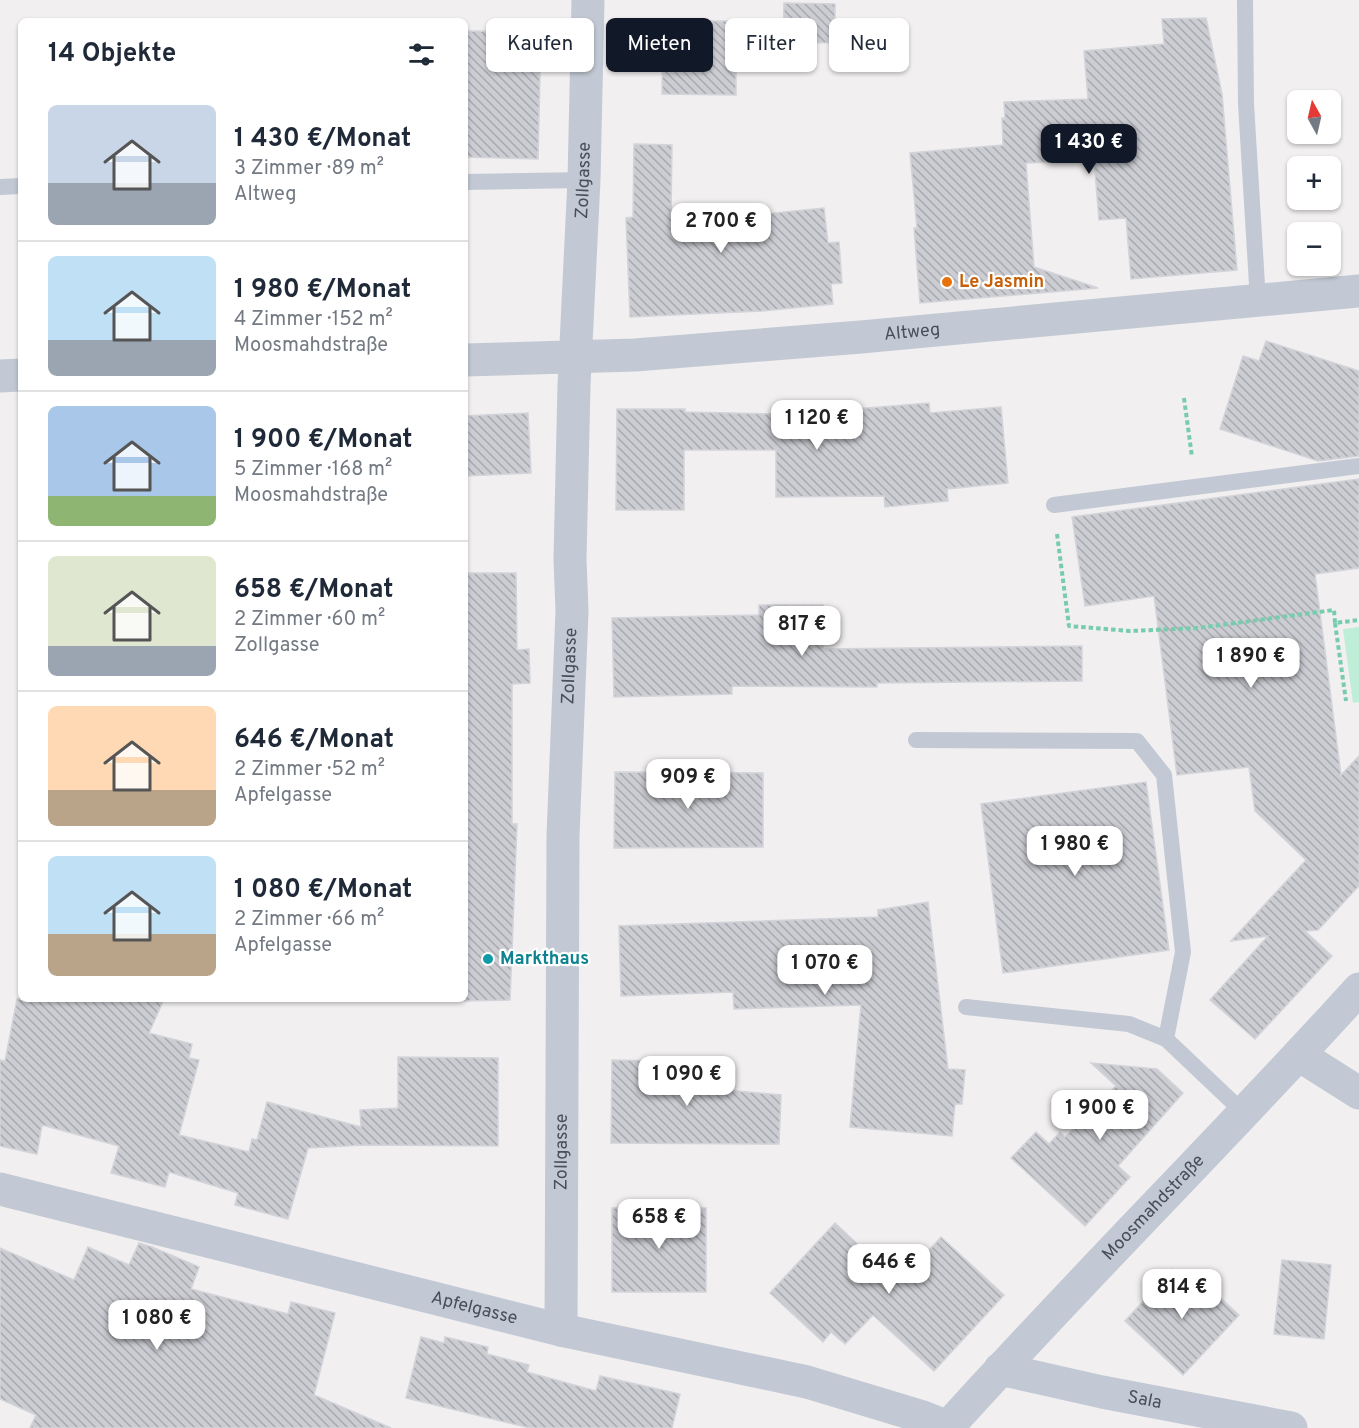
<!DOCTYPE html>
<html lang="de">
<meta charset="utf-8">
<style>
:root{--surface:#fff;--page:#f2f2f3;--text:#1f2937;--muted:#747a83;--line:#e0e1e3;--accent:#111827}
body{margin:0;font-family:Overpass,sans-serif;background:var(--page);color:var(--text);height:100vh;display:flex;flex-direction:column;font-size:22px;white-space:nowrap}
*{box-sizing:border-box;margin:0}
p{font-size:20px;color:var(--muted)}
.icon{flex:none;width:33px;height:33px;fill:none;stroke:currentColor;stroke-width:2;stroke-linecap:round;stroke-linejoin:round}
.map{position:relative;flex:1;overflow:hidden}
.sheet{position:absolute;left:18px;top:18px;width:450px;height:984px;display:flex;flex-direction:column;background:var(--surface);border-radius:9px;box-shadow:0 2px 4px #0004}
.sheet>*{flex:none}
.banner{position:absolute;left:486px;top:18px;width:570px;height:54px;display:flex;gap:12px}
.needle{width:39px;rotate:352deg}
.fabs{position:absolute;left:1287px;top:90px;display:grid;gap:12px}
.fabs a{display:grid;place-items:center;width:54px;height:54px;border-radius:9px;background:var(--surface);box-shadow:0 2px 4px #0004;font-size:30px}
.price{position:absolute;translate:-50% -51px;padding:0 14px;border-radius:12px;background:#fff;color:#222;font-size:20px;line-height:39px;filter:drop-shadow(0 2px 3px #0008)}
.price::after{content:'';position:absolute;left:50%;top:36px;width:18px;height:14px;margin-left:-9px;background:inherit;clip-path:polygon(0 0,100% 0,50% 100%)}
.price.active{background:var(--accent);color:#fff}
ul{padding:0;list-style:none}
li{display:flex;align-items:center;gap:18px;height:150px;padding:0 30px}
li+li{border-top:2px solid var(--line)}
li span{display:grid;place-items:center;flex:none;width:168px;height:120px;border-radius:9px;color:#555}
li>.icon{margin-inline-start:auto}
span .icon{width:72px;height:72px;fill:#fffc;stroke-width:1}
li b{font-size:26px}
h2{display:flex;justify-content:space-between;align-items:center;height:72px;padding:0 30px;font-size:26px}
.chip{padding:0 21px;border-radius:9px;background:var(--surface);box-shadow:0 2px 4px #0004;font-size:21px;line-height:54px}
.chip.active{background:var(--accent);color:#fff}
.map>svg:first-child{display:block}
</style>
<div class="map">
<svg width="1359" height="1428" viewBox="0 0 1359 1428">
<defs>
<pattern id="building-back-hatch" width="6" height="6" patternUnits="userSpaceOnUse" patternTransform="scale(1.5)"><rect width="6" height="6" fill="#cccdd3"/><path d="M-1 5l2 2M0 0l6 6M5-1l2 2" fill="none" stroke="#a7a9ae"/></pattern>
</defs>
<rect width="100%" height="100%" fill="#f1efef"/>
<path fill="#beeed7" d="M1359,627V702L1353,703L1343,629Z"/>
<g fill="url(#building-back-hatch)" stroke="#d3d4da" stroke-width="1.5">
<path d="M784,3L835,4V43L783,42Z"/>
<path d="M1206,18L1222,94L1237,270L1131,279L1126,218L1099,220L1094,160L1026,163L1034,267L1098,288L920,303L914,228H917L910,153L1003,145L1002,118L1005,119L1004,102L1088,99L1084,51L1164,44L1162,19Z"/>
<path d="M663,21H749L748,60H736V95L662,94Z"/>
<path d="M465,31L541,32L538,159L465,157Z"/>
<path d="M634,144L672,145L671,216L696,215V221L824,208L828,243L839,242L842,283L831,284L833,304L762,311L630,317L626,218L633,217Z"/>
<path d="M1266,341L1359,371V456L1318,461L1220,429L1243,356L1259,361Z"/>
<path d="M929,403L930,413L1001,407L1008,483L947,489L948,501L885,507L884,496L776,497V450H684V510H616L617,409H685V412L776,414V406H842V410Z"/>
<path d="M528,413L531,473L465,476V416Z"/>
<path d="M1359,479V568L1315,574L1341,775L1359,756V886L1318,930L1305,931L1332,956L1255,1039L1210,1000L1268,936L1231,941L1306,860L1255,811L1249,767L1177,775L1154,596L1085,606L1072,517Z"/>
<path d="M465,573H516L517,650L529,649L530,683L512,684V824H517L510,1000L465,1001Z"/>
<path d="M759,605H823V649L1082,646V681L877,683V687L732,686V694L614,697L612,618L759,615Z"/>
<path d="M615,772L763,773V847L614,848Z"/>
<path d="M1146,782L1169,950L1003,973L981,804Z"/>
<path d="M928,902L948,1069L965,1070L962,1104H955L952,1136L850,1127L861,1005L734,1009L733,992L621,996L619,926L878,917V910Z"/>
<path d="M17,999H164L149,1033L192,1044L189,1058L199,1060L179,1135L249,1152L252,1139L257,1140L267,1102L361,1127L360,1110L398,1108V1057L498,1058V1146L364,1145L308,1148L288,1219L235,1205L238,1193L169,1172L165,1187L111,1173L119,1146L42,1125L37,1154L0,1146V1060L5,1061Z"/>
<path d="M612,1060L716,1062L715,1089L781,1095L779,1144L611,1143Z"/>
<path d="M1091,1063L1157,1069L1183,1093L1118,1166L1130,1177L1085,1226L1011,1158L1036,1132L1049,1144L1060,1132L1065,1137L1116,1086Z"/>
<rect x="612" y="1208" width="94" height="84"/>
<path d="M835,1223L886,1271L908,1246L922,1258L941,1237L1004,1295L934,1371L873,1315L845,1344L831,1332L823,1342L770,1293Z"/>
<path d="M139,1243L152,1247L199,1267L191,1289L288,1314L291,1302L335,1313L314,1395L391,1428H30L36,1415L0,1399V1248L74,1280L88,1247L129,1265Z"/>
<path d="M1282,1260L1331,1265L1324,1339L1274,1334Z"/>
<path d="M1173,1269L1186,1282L1194,1274L1239,1315L1183,1375L1125,1321Z"/>
<path d="M421,1337L444,1343L445,1337L488,1347L487,1354L529,1365L527,1372L596,1391L600,1376L680,1394L672,1428H530L406,1398Z"/>
</g>
<g fill="none" stroke-linecap="round" stroke-linejoin="round">
<g stroke="#76ccad" stroke-width="4" stroke-dasharray="4.5 3" stroke-linecap="butt">
<path d="M1184,398L1192,457"/>
<path d="M1057,534L1069,626L1130,631L1198,628L1334,610L1335,623L1359,620"/>
<path d="M1335,623L1346,701"/>
</g>
<g stroke="#c2c9d4" stroke-width="16">
<path d="M1245,0L1246,104L1258,301"/>
<path d="M465,182L584,180"/>
<path d="M0,187L21,186"/>
<path d="M1054,505L1359,466"/>
<path d="M916,740L1137,741L1164,775L1183,952L1166,1039L1244,1113"/>
<path d="M966,1007L1129,1024L1166,1039"/>
</g>
<g stroke="#c2c9d4" stroke-width="33">
<path id="s1" d="M465,360L635,355L861,337L1359,291"/>
<path d="M0,376L21,375"/>
<path d="M1299,1055L1359,1093"/>
<path id="s2" d="M0,1189L561,1330L807,1382L923,1417L948,1427"/>
<path id="s3" d="M561,1330L563,836L572,611L570,559L574,385L584,180L588,0"/>
<path id="s4" d="M1000,1369L1102,1392L1291,1428"/>
</g>
<path stroke="#c2c9d4" stroke-width="33" id="s5" d="M947,1428C1081,1279 1224,1138 1359,989"/>
</g>
<circle fill="#e8710a" stroke="#fff" stroke-width="2" cx="947" cy="282" r="6"/>
<circle fill="#0f9aa8" stroke="#fff" stroke-width="2" cx="488" cy="959" r="6"/>
<g text-anchor="middle" dominant-baseline="central" stroke-width="4.5" stroke-linejoin="round" paint-order="stroke">
<g font-size="18" fill="#474f5c" stroke="#fff">
<text stroke="none"><textPath href="#s3" startOffset="1150">Zollgasse</textPath></text>
<text stroke="none"><textPath href="#s1" startOffset="448">Altweg</textPath></text>
<text stroke="none"><textPath href="#s3" startOffset="664">Zollgasse</textPath></text>
<text stroke="none"><textPath href="#s3" startOffset="178">Zollgasse</textPath></text>
<text stroke="none"><textPath href="#s5" startOffset="302">Moosmahdstraße</textPath></text>
<text stroke="none"><textPath href="#s2" startOffset="489">Apfelgasse</textPath></text>
<text stroke="none"><textPath href="#s4" startOffset="148">Sala</textPath></text>
</g>
<g font-size="18" font-weight="bold" fill="#c56008" stroke="#fff" text-anchor="start">
<text x="959" y="282">Le Jasmin</text>
</g>
<g font-size="18" font-weight="bold" fill="#0d838f" stroke="#fff" text-anchor="start">
<text x="500" y="959">Markthaus</text>
</g>
</g>
</svg>
<div class="fabs">
<a><svg class="needle" viewBox="-14 -14 28 28"><path d="M0-13l5 13h-10z" fill="#e53935"/><path d="M0 13l5-13h-10z" fill="#747a83"/></svg></a>
<a>+</a>
<a>−</a>
</div>
<b class="price active" style="left:1089px;top:175px">1 430 €</b>
<b class="price" style="left:721px;top:254px">2 700 €</b>
<b class="price" style="left:817px;top:451px">1 120 €</b>
<b class="price" style="left:802px;top:657px">817 €</b>
<b class="price" style="left:1251px;top:689px">1 890 €</b>
<b class="price" style="left:688px;top:810px">909 €</b>
<b class="price" style="left:1075px;top:877px">1 980 €</b>
<b class="price" style="left:825px;top:996px">1 070 €</b>
<b class="price" style="left:687px;top:1107px">1 090 €</b>
<b class="price" style="left:1100px;top:1141px">1 900 €</b>
<b class="price" style="left:659px;top:1250px">658 €</b>
<b class="price" style="left:889px;top:1295px">646 €</b>
<b class="price" style="left:1182px;top:1320px">814 €</b>
<b class="price" style="left:157px;top:1351px">1 080 €</b>
<div class="banner">
<a class="chip">Kaufen</a>
<a class="chip active">Mieten</a>
<a class="chip">Filter</a>
<a class="chip">Neu</a>
</div>
<section class="sheet">
<h2>14 Objekte<svg class="icon" aria-label="filters" viewBox="0 0 24 24"><path d="M4 7h16M4 17h16"/><circle cx="9" cy="7" r="2"/><circle cx="15" cy="17" r="2"/></svg></h2>
<ul>
<li><span style="background:linear-gradient(#c9d6e8 65%,#9aa5b1 0)"><svg class="icon" aria-label="home" viewBox="0 0 24 24"><path d="M3 11l9-7 9 7M6 9v11h12V9"/></svg></span><div><b>1 430 €/Monat</b><p>3 Zimmer · 89 m²</p><p>Altweg</p></div></li>
<li><span style="background:linear-gradient(#bfe0f5 70%,#9aa5b1 0)"><svg class="icon" aria-label="home" viewBox="0 0 24 24"><path d="M3 11l9-7 9 7M6 9v11h12V9"/></svg></span><div><b>1 980 €/Monat</b><p>4 Zimmer · 152 m²</p><p>Moosmahdstraße</p></div></li>
<li><span style="background:linear-gradient(#a9c7e8 75%,#8fb573 0)"><svg class="icon" aria-label="home" viewBox="0 0 24 24"><path d="M3 11l9-7 9 7M6 9v11h12V9"/></svg></span><div><b>1 900 €/Monat</b><p>5 Zimmer · 168 m²</p><p>Moosmahdstraße</p></div></li>
<li><span style="background:linear-gradient(#dfe7d0 75%,#9aa5b1 0)"><svg class="icon" aria-label="home" viewBox="0 0 24 24"><path d="M3 11l9-7 9 7M6 9v11h12V9"/></svg></span><div><b>658 €/Monat</b><p>2 Zimmer · 60 m²</p><p>Zollgasse</p></div></li>
<li><span style="background:linear-gradient(#ffd9b3 70%,#b9a48a 0)"><svg class="icon" aria-label="home" viewBox="0 0 24 24"><path d="M3 11l9-7 9 7M6 9v11h12V9"/></svg></span><div><b>646 €/Monat</b><p>2 Zimmer · 52 m²</p><p>Apfelgasse</p></div></li>
<li><span style="background:linear-gradient(#bfe0f5 65%,#b9a48a 0)"><svg class="icon" aria-label="home" viewBox="0 0 24 24"><path d="M3 11l9-7 9 7M6 9v11h12V9"/></svg></span><div><b>1 080 €/Monat</b><p>2 Zimmer · 66 m²</p><p>Apfelgasse</p></div></li>
</ul>
</section>
</div>
